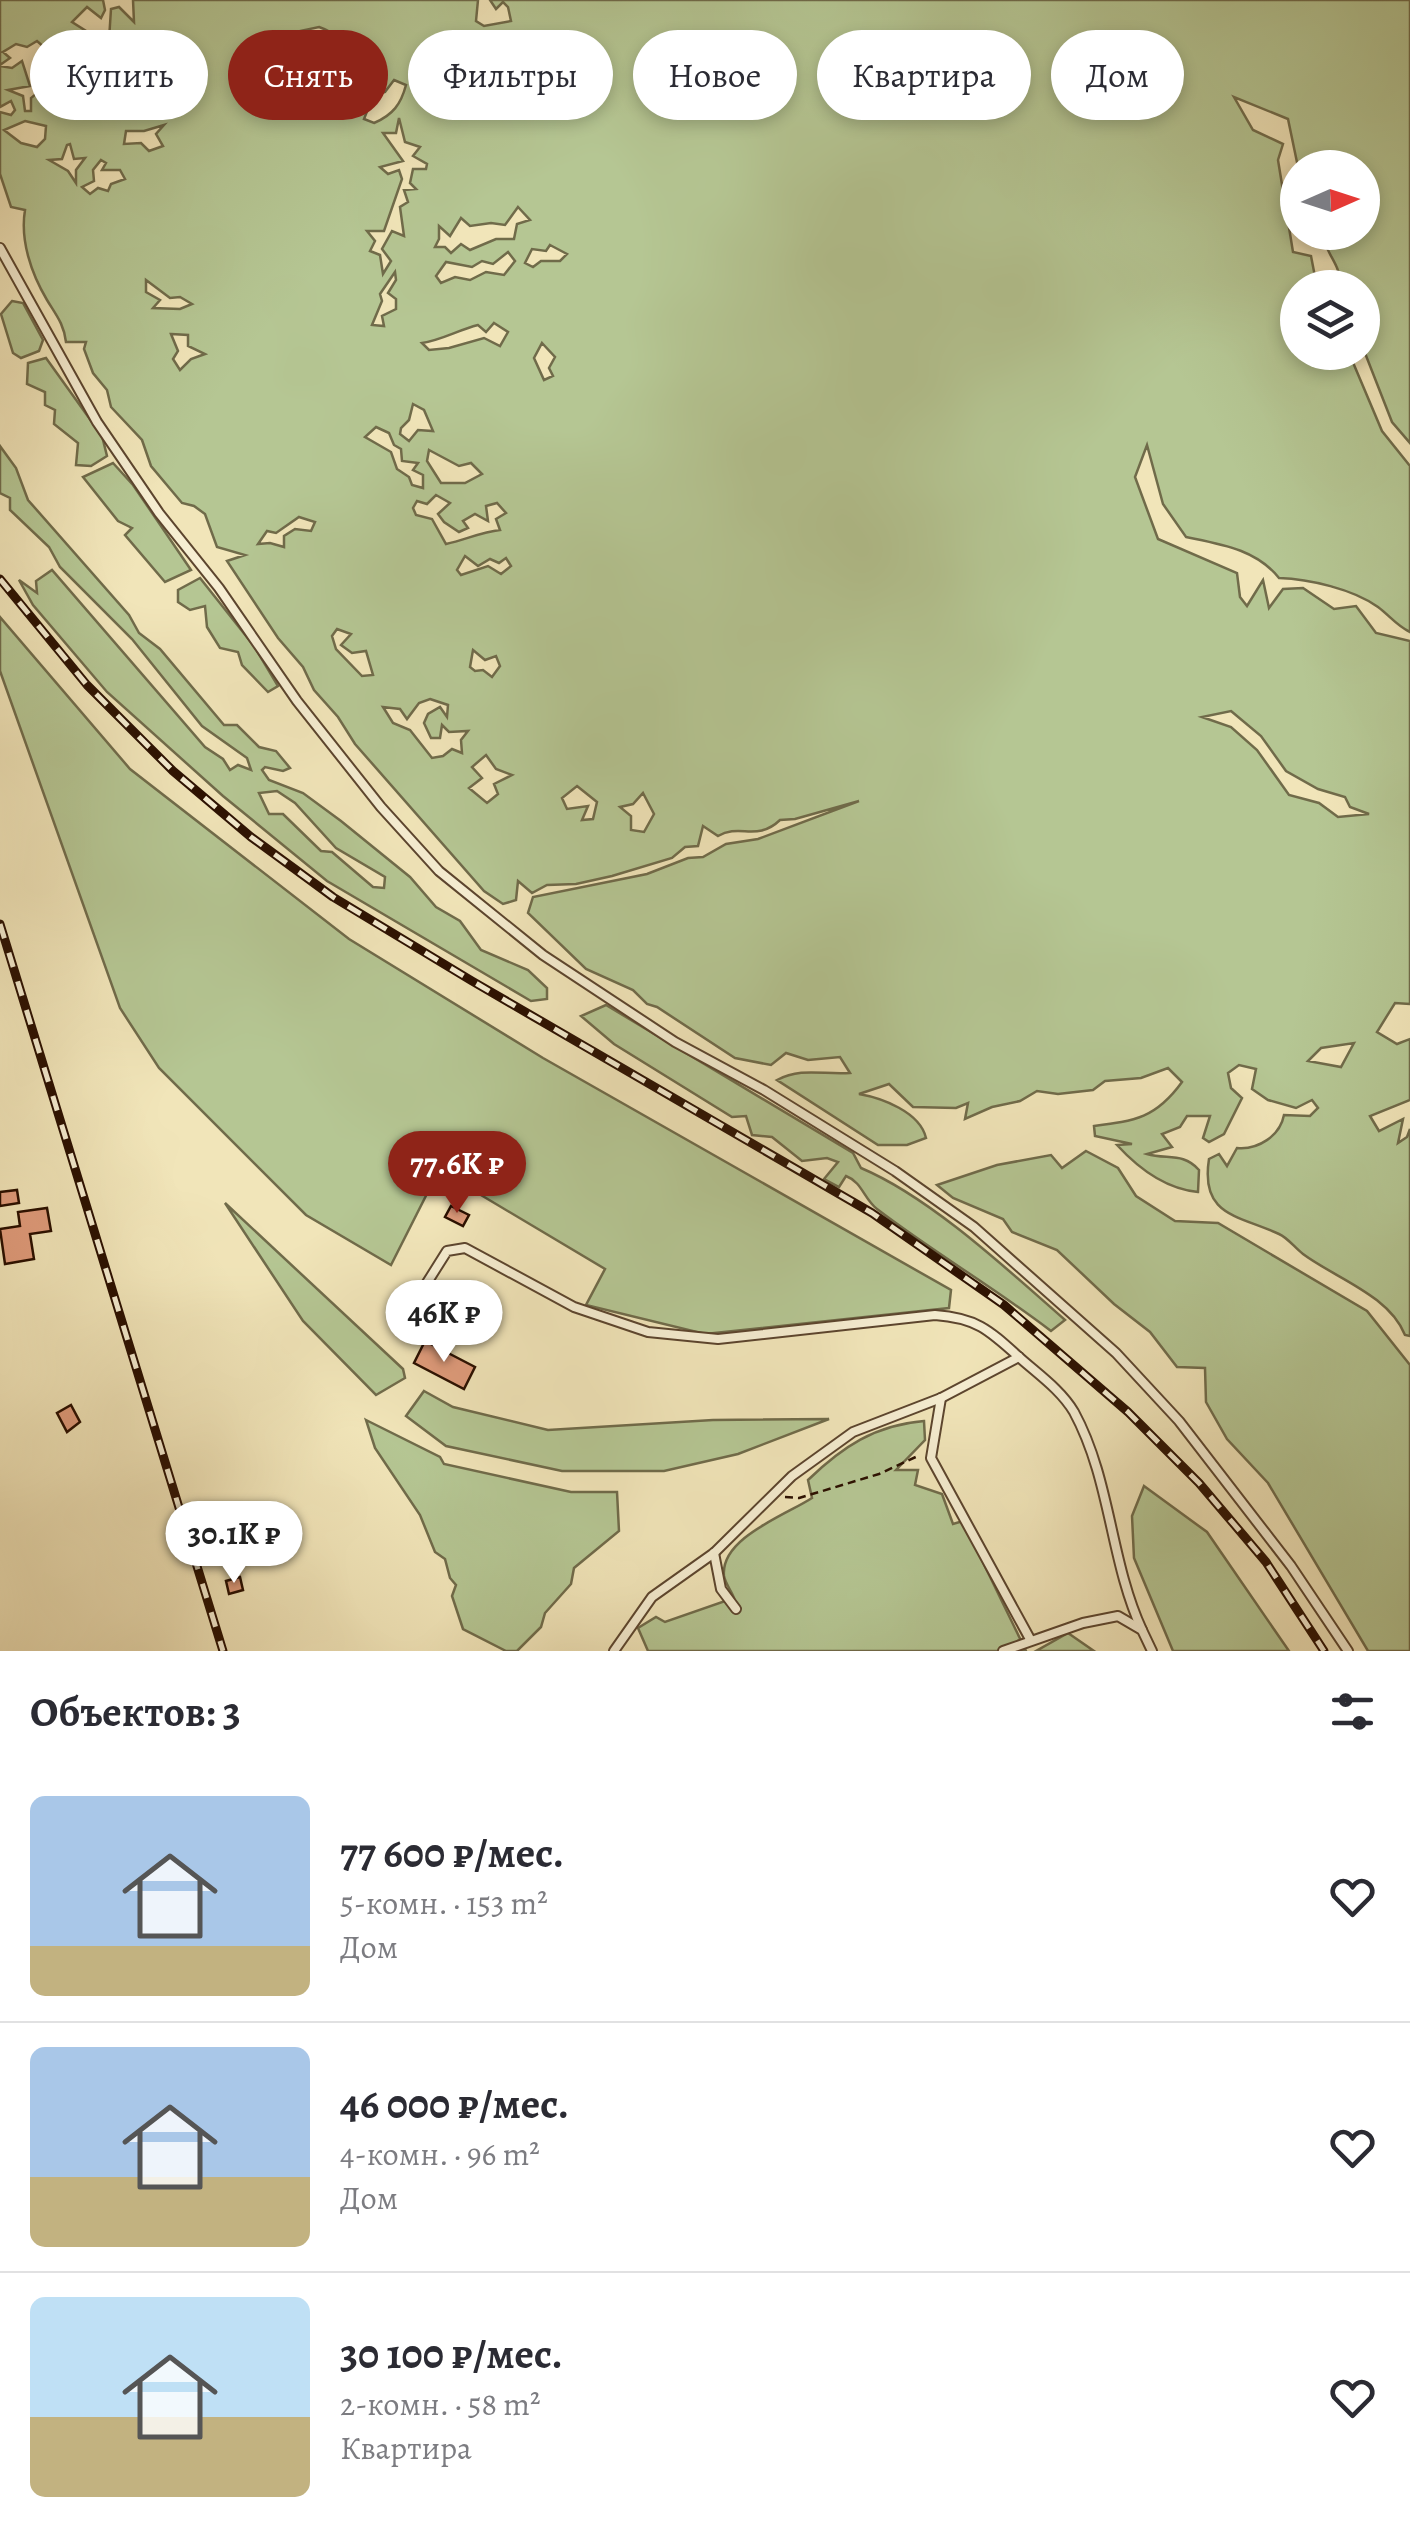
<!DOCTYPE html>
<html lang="ru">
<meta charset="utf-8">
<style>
:root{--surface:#fff;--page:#f7f7f7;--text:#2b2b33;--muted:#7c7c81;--line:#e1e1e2;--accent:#8f2418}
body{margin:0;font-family:Alegreya,serif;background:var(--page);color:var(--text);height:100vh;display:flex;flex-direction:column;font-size:38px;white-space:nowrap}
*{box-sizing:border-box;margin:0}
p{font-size:32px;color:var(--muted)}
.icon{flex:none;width:55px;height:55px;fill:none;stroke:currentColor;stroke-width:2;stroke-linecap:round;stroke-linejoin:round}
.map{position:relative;height:1651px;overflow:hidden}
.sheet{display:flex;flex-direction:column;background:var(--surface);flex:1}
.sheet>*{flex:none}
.guide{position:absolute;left:30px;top:30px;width:1350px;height:90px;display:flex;gap:20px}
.needle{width:65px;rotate:87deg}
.buttons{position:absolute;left:1280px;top:150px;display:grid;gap:20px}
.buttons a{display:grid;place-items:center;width:100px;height:100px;border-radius:50%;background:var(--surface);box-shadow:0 5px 15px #0003;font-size:50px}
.price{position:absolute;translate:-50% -85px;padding:0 22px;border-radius:35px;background:#fff;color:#222;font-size:32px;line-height:65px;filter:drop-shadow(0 2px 5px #0008)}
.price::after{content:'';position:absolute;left:50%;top:60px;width:30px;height:22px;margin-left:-15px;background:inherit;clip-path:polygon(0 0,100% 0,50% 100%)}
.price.active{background:var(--accent);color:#fff}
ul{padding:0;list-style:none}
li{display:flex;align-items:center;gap:30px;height:250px;padding:0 30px}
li+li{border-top:2px solid var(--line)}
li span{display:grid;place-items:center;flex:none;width:280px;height:200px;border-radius:15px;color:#555}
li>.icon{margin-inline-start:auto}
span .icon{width:120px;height:120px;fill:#fffc;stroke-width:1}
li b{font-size:42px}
h2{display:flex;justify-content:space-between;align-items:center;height:120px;padding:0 30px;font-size:42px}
.pill{padding:0 35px;border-radius:45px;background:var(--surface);box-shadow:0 5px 15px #0003;font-size:35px;line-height:90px}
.pill.active{background:var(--accent);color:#fff}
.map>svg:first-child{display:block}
</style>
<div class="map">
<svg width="1410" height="1651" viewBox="0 0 1410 1651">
<rect width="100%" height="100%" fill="#f1e5b9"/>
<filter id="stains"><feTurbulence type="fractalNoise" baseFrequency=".002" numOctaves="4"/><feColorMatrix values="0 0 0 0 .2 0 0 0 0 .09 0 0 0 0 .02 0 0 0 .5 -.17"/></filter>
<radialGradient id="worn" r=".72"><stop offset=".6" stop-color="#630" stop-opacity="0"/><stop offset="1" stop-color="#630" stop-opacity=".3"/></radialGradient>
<g fill="#b5c693" stroke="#706b4a" stroke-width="2.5" fill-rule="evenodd">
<path d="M0,0C36,0 69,0 103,0L105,10L101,18L87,7L72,22L102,41L109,40L111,9L119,7L134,22L133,0H478L476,21L484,26L511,21L508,7L503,2L496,9L490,0H1410V443L1392,422L1363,348L1362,288L1341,287C1340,261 1325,255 1323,233L1362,232V168L1298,167L1288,119L1234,97L1253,130L1283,144L1278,160L1293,252L1311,256L1317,287L1298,288V352L1349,353L1382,431L1410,466V632C1397,626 1390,616 1378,607C1353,589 1309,579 1279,578C1256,549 1220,544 1186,537L1163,504L1147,445L1135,477L1158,539L1237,573L1240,597L1247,606L1263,580L1269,608L1283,589L1303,588L1334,609L1356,606L1376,633L1410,641V1004L1395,1003L1377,1032L1397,1044L1410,1039V1100L1370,1116L1379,1131L1403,1119L1398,1143L1407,1137L1410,1129V1336L1405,1335C1389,1295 1335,1278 1303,1254C1294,1247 1288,1238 1279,1234C1238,1215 1200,1216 1209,1159L1219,1154L1227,1166L1237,1148C1258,1150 1280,1136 1284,1115L1310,1116L1318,1108L1312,1100L1296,1108L1268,1100L1252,1089L1256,1069L1239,1065L1228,1073L1231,1088L1242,1098L1224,1134L1209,1142L1203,1138L1210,1116H1187L1180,1127L1162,1134L1172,1147L1147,1154C1167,1160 1183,1152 1199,1170L1198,1192C1166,1189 1139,1169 1117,1145L1132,1144L1095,1136L1094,1126C1135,1121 1156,1118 1182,1082L1168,1068L1141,1078L1105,1081L1093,1090L1058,1094L1037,1091L1020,1101L992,1107L965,1119L968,1103L956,1108L913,1107L889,1084L859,1094C882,1098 920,1112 926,1138L907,1145H878L777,1080C802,1067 823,1075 850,1073L840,1057L808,1060L786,1053L771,1065L735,1058L657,1007L647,1004L633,990L586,969L528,913L533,897L647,874L688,858L703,857L726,844L758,839L859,801L795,819L780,820C757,842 740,823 718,836L703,826L698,846L685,847L672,858L612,876L576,884L547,885L532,893L518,881L516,900L503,904L484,891L355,744L338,717L314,690L303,667L278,638L227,561L245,555L217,547L205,514L194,506L182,503L151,466L142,440L111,407L107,390L93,373L84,349L86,342H66C64,324 56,315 47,300C31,273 20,240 25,210L11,207L0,174V112L11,115L15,110L11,101L0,107V66L12,68L22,61L30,86L8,90L23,96L25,111H31V98L41,90L39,68L46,66L55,75L64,68L69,47L59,41L45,48L37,41L27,47L16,44L3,52L10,58L0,65ZM319,27C337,33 344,42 344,62L334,71L329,46H322V63L315,68L308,50L294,46L300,31ZM509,34L512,53L504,62L492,55L479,66L461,64L459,50L470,43L482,49L484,36ZM446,71L456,77L471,73L489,80L487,88L473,85L450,98L441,93ZM394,80L406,85C401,104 393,115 374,123L364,119L373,96L385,92ZM399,118L405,142L420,147L413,156L427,164L426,169H413L410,183L416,189L404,190L408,202L400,207L404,236L392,231L382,249L391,261L383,274L380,255L370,251L375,241L367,231H384L402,179L399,170L388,174L380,167L403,161L383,133H396ZM25,121L46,126L45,139L37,147L21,143L4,130ZM164,125L156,134L163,146L149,151L141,143L124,144L126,131H144ZM70,144L74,159L85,158L76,170V183L68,171L49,160L62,159L67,145ZM101,160L106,163L102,170H120L125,179L111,184L108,191L98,188L90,194L82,187L94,181L93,170ZM518,207L530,220L517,224L514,239H496L470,250L461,244L451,253L445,247H435L439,239V226L450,236L461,218L470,226L491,223L505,225ZM550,245L567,254L560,261H541L533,267L525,263L532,249L546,251ZM508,252L515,261L504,275L486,272L470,280L455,277L441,283L436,276L446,262L472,267L482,261L493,264ZM395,272L396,280L388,293L396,299V309L382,316L384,326L372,325L382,301L380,294ZM146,280L170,298L180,297L192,304L180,309L153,308L160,300L146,292ZM494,323L508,332L500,346L484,338L449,348L429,350L422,343C442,340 458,330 478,325L486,332ZM171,334L188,335V346L205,354L191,359L180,370L173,359L178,351ZM542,343L555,357L549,368L553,376L544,380L534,358ZM413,404L424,410L433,431L418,430L409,441L400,434L401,428L409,420ZM376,427L389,433L394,445L401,449L402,461L418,463L413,470L423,475V488L412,485L409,477L397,469L391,452L365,437ZM429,450L459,466L471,463L482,474L465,483H441L427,461ZM436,495L450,503L438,514L444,522L459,532L468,528L463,521L475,514L488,521L486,506L497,503L506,513L496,519L500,530C481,532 465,540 446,544L432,519L416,515L413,508L417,501L427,504ZM299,517L315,522L311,531L295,529L284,536V547L270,543L258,544L267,531L276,533ZM465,556L478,566L490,559L499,563L506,558L511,566L501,574L488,566L461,575L457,570ZM337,629L351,634L341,645L352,653L366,651L373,675L362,676L336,649L332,636ZM473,650L485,660L496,656L500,666L492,677L483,670L475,671L470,667ZM430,699L448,705L447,717L440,707L428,714L424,723L431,738H440L442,725L449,732L468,731L461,740L462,753L452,749L443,756L432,758L410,730L393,723L383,707L400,709L407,719L419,703ZM1231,711L1261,736L1286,771L1318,789L1345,797L1350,807L1369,814L1338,817L1319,803L1289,795L1257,750L1231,727L1202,717ZM486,755L496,769L512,775L494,784L498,794L487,803L469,788L482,778L472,767ZM577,786L597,802L593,819L582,820L588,806L567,809L562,798ZM643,793L654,814L644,832L631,830V816L620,807L633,804ZM1354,1043L1341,1067L1308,1061L1321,1048Z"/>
<path d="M12,301L23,303L43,340L39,351L21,358L13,353L1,314Z"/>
<path d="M46,358L102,436L107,456L91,466L76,465L78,443L54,424L55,410L45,405V392L27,384L28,363Z"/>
<path d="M0,446L16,468L28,500L129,615L139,633L160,649L224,725H237L259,747L276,751L290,768L283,771L265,767L262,770L269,780L303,793L341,821L410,877L436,907L460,921L481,950L528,970L547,988V999L531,1001L327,881L223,796L107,692L33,605L19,580L37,593L36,581L52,570L205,747L223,759L230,770L238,765L251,770L247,758L202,726L132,639L60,567L49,547L10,510V498L0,493ZM277,791L295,803L336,848L385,877L384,888L373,887L332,852L321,851L283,814H269L259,793Z"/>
<path d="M113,463L133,485L191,570L165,582L125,535L132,528L118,521L83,477Z"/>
<path d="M200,578L254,646L278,686L268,692L242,665L238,652L220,648L207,627L205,606L190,610L178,602V590Z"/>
<path d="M0,617L130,769L349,939L543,1058L951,1290L949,1308L705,1334L586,1305L605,1269L439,1170L391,1265L306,1215L159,1068L120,1008L0,671Z"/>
<path d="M606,1005L853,1153L861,1168C930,1197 1008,1270 1065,1320L1051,1331C995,1288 933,1252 877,1209C864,1199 862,1182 846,1176L839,1187L824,1179L838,1162L827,1158L802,1161L772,1137L752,1135L746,1116L732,1117L614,1044L581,1016Z"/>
<path d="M1086,1151L1118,1168L1136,1196L1175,1221L1218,1223L1367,1311L1410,1365V1651H1368L1268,1483L1227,1439L1206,1402L1205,1368L1177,1367L1150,1332L1114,1304L1057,1250L1012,1232L1003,1219L953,1198L937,1185L997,1165L1051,1155L1062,1168Z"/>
<path d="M225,1203L403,1369L405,1378L376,1395L303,1321Z"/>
<path d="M424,1391L453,1407L548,1430L713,1420L829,1419L738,1454L664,1471H562L446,1446L406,1416Z"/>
<path d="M366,1420L440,1457L444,1464L571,1492H617L619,1531L574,1568L571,1584L545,1613L541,1627L517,1651H506L463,1629L452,1596L456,1585L450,1578L445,1559L435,1552L420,1515L375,1448Z"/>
<path d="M924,1421L925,1440L896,1470H918L915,1485L942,1494L953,1524L963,1521L1026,1651H648L638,1628L656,1617L665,1622L734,1598C732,1592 725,1583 724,1576C720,1538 786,1515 812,1498L808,1480C842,1447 875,1425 924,1421Z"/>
<path d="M1144,1486L1207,1532L1289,1651H1173L1134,1558L1132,1516Z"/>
<path d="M1068,1633L1094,1651H1036Z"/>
</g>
<g fill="#e09c7c" stroke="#2b1000" stroke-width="2.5">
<path d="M17,1190L19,1203L0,1206V1192Z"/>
<path d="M451,1206L469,1215L463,1226L445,1217Z"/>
<path d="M47,1208L51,1231L30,1234L34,1259L5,1264L0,1229L20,1226L18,1212Z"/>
<path d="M425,1341L475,1367L464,1389L414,1363Z"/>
<path d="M71,1405L80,1422L67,1432L57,1413Z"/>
<path d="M240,1577L243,1590L229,1594L226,1581Z"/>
</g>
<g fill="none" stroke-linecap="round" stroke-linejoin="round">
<defs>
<g id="lane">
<path d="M0,248L97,422L159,513L219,588L297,701L381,807L439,871L543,955L675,1042L764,1090L895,1171L974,1227L1116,1353L1179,1421L1291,1566L1348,1651"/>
<path d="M401,1324L447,1251L465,1248L574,1307L648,1332L718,1339L935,1315C977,1318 989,1330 1020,1358C1038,1374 1061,1390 1074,1412C1111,1480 1110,1561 1142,1630"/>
<path d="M941,1398L931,1458L1030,1639"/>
<path d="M714,1553L721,1589L736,1609"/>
<path d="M614,1651L652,1597L714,1553L792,1476L853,1432L941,1398L1019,1357"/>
<path d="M1003,1651L1083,1623L1118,1616L1142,1630L1152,1651"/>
</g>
</defs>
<use href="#lane" stroke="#5c452e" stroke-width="12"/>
<path stroke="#2b1000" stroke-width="2.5" stroke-dasharray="8 5" stroke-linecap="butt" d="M785,1497L799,1498L879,1474L920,1455"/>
<use href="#lane" stroke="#f6eed2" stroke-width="8"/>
<defs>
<g id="rail">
<path d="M0,579L87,685L173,771L251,837L333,897L472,981L872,1213L1004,1305L1128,1412L1199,1483L1266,1562L1324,1651"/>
<path d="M0,924L223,1651"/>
</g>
</defs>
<use href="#rail" stroke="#2b1000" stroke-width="9"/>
<use href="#rail" stroke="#f6eed2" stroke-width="5" stroke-dasharray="15" stroke-linecap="butt"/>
</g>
<rect width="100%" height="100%" filter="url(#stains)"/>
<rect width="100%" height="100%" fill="url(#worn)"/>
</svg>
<div class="buttons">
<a><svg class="needle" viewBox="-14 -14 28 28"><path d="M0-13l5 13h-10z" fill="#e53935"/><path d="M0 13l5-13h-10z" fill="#7c7c81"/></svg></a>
<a><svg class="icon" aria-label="layers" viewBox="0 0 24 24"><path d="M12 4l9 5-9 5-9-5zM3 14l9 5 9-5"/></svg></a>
</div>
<b class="price active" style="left:457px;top:1216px">77.6K ₽</b>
<b class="price" style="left:444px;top:1365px">46K ₽</b>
<b class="price" style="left:234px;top:1586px">30.1K ₽</b>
<div class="guide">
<a class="pill">Купить</a>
<a class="pill active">Снять</a>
<a class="pill">Фильтры</a>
<a class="pill">Новое</a>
<a class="pill">Квартира</a>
<a class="pill">Дом</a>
</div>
</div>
<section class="sheet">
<h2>Объектов: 3<svg class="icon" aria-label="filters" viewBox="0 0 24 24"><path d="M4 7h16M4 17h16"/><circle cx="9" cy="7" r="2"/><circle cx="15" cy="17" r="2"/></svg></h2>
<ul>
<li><span style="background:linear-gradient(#a9c7e8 75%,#c2b280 0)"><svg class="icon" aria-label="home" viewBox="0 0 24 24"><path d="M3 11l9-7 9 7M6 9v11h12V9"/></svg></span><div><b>77 600 ₽/мес.</b><p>5-комн. · 153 m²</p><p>Дом</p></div><svg class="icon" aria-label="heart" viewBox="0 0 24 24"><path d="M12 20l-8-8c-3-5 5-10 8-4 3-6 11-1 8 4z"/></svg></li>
<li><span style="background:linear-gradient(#a9c7e8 65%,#c2b280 0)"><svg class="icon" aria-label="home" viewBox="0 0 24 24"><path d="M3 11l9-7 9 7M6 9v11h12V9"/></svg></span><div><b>46 000 ₽/мес.</b><p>4-комн. · 96 m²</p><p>Дом</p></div><svg class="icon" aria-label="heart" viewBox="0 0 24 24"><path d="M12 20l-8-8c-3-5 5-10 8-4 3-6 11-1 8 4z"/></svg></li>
<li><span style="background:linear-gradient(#bfe0f5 60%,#c2b280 0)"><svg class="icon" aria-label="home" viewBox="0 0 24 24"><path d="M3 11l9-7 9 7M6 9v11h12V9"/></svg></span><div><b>30 100 ₽/мес.</b><p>2-комн. · 58 m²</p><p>Квартира</p></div><svg class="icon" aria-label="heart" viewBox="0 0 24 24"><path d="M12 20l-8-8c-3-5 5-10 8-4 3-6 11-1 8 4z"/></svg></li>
</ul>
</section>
